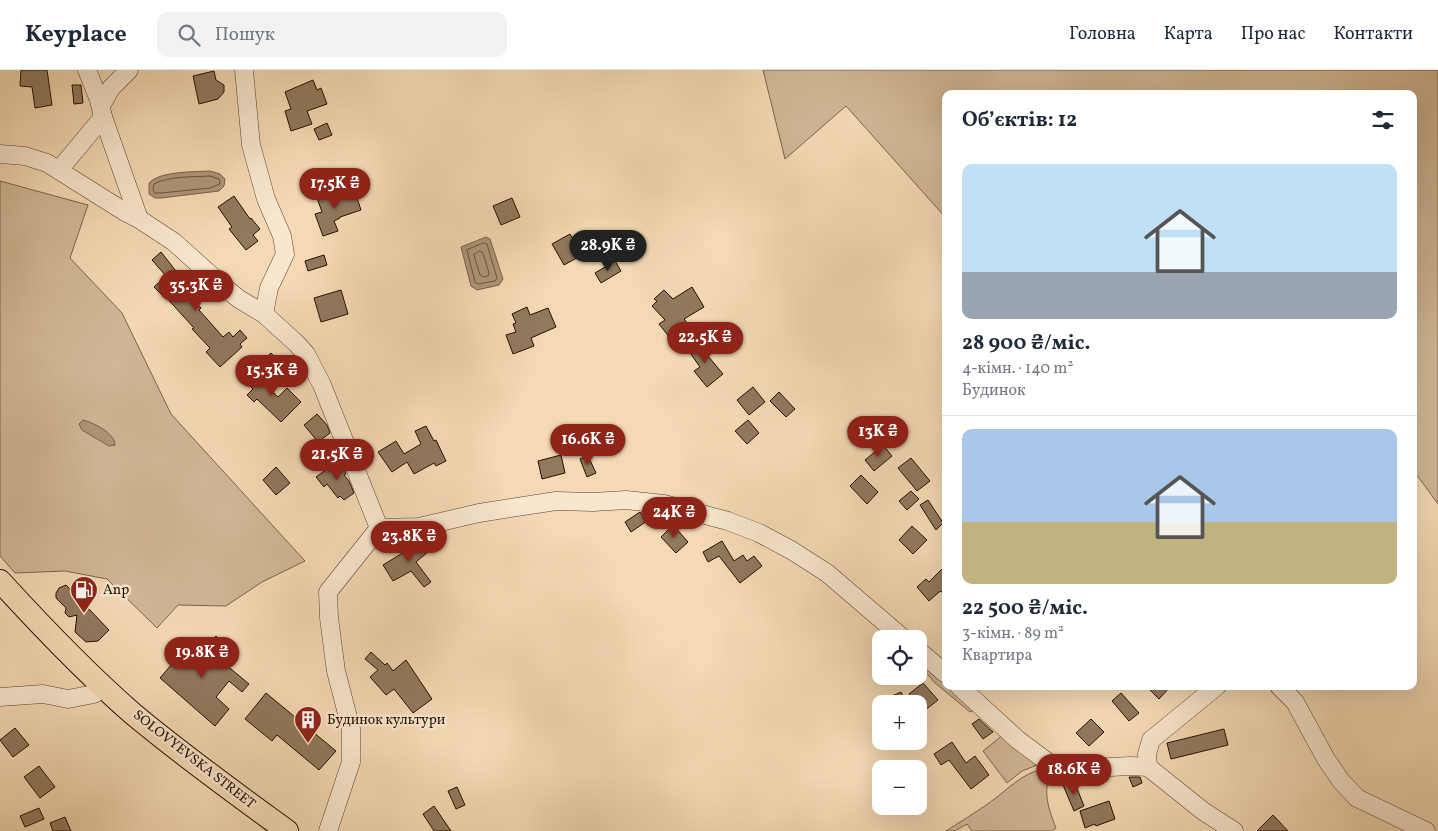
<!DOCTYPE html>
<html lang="uk">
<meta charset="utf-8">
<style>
:root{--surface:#fff;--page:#f2f2f3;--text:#1f2937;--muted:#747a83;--line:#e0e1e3;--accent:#8f2418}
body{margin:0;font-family:Vollkorn,serif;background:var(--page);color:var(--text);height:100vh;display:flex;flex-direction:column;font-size:19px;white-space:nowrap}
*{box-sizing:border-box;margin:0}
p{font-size:16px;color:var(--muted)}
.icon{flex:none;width:28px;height:28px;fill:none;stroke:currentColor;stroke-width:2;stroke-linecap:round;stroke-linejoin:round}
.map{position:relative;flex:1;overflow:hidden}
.drawer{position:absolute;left:942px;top:20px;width:475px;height:600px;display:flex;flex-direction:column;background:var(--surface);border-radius:10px;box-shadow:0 5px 20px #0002}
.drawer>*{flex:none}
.buttons{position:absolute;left:872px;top:560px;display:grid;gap:10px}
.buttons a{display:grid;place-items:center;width:55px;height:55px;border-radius:10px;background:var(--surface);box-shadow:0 5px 20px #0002;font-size:25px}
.price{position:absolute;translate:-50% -42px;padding:0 11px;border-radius:18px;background:var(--accent);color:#fff;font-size:16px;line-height:32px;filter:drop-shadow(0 1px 2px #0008)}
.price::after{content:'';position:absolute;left:50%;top:30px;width:15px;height:11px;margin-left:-8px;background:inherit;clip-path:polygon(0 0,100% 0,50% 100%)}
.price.active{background:#222;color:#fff}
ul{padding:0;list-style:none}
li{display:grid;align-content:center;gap:10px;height:265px;padding:0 20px}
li+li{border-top:1px solid var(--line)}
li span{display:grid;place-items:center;height:155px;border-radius:10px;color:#555}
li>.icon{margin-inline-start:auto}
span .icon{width:90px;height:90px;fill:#fffc;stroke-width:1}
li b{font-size:21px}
h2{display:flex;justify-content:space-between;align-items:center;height:60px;padding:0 20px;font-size:21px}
header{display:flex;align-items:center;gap:30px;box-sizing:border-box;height:70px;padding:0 25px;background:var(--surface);border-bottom:1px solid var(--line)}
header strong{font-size:24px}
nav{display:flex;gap:28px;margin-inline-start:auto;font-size:18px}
.search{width:350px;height:45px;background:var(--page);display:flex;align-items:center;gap:12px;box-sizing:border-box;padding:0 18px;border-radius:10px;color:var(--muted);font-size:19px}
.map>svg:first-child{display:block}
</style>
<header>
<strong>Keyplace</strong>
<div class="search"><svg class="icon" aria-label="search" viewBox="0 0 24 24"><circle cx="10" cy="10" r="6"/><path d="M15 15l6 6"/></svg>Пошук</div>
<nav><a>Головна</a><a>Карта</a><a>Про нас</a><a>Контакти</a></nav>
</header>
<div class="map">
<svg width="1438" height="761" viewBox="0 0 1438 761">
<rect width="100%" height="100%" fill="#f4d9b4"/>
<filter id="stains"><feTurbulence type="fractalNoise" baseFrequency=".004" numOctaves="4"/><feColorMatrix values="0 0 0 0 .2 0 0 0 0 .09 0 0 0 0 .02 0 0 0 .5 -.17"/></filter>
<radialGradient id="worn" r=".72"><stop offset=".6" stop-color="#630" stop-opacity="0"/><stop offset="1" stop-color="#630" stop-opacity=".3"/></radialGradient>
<g fill="#d1b796" stroke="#7b644c">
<path d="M763,0H1438V434L1414,401V24H946V148L846,36L785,89Z"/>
<path d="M0,111L88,135L70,188L122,243L171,344L305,491L262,512L226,536L178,535L157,558L107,509L65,501L15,503L0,486Z"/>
<path d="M929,595L946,611V616H952L977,639L970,642L934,612L925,601Z"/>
<path d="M1004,664L1037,695L1022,701L1007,713L983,681Z"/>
<path d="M1043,699L1052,700C1042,720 1048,738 1056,758L1052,761H972L967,754L955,761H946C960,752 975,743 989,733C1006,721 1022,703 1043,699Z"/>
</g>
<g fill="#ae9577" stroke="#776048">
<path d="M210,101L220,104L225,109L224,116L219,121L161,128H155L149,124V113C160,101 194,102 210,101Z"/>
<path d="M486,167L490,169L503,209L499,215L477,220L471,216L461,177Z"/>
<path d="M83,350C94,353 115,363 115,375L109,376L82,360L79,354Z"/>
</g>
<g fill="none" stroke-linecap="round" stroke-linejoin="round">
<g stroke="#6a533c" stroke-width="1">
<path d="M210,106L219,109L220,114L210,118L161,123H155L153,120L154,114C168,106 194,107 210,106Z"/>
<path d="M484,173L487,174L497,208L495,211L478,214L475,212L467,180Z"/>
<path d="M480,181L483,183L489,203L488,206L483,207L480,205L474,185Z"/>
</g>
</g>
<g fill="#91795e" stroke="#251101">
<path d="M21,0H47L52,35L35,38L32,17L20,16Z"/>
<path d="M214,1L216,10L224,15V22L218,29L199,34L193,6Z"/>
<path d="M313,10L317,20L321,18L327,34L307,41L312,54L291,61L285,41L291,39L285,22Z"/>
<path d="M72,15H81L83,33L74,34Z"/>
<path d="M327,53L332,65L319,70L314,59Z"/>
<path d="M331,119L334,129L355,122L361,140L340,147V148L334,151L338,161L323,166L315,144L322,142L316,125Z"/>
<path d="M234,126L250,149L251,148L260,159L253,165L258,171L246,180L229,159L232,157L218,137Z"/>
<path d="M512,128L520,147L501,155L493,136Z"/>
<path d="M570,164L582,185L564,195L552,174Z"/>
<path d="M161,182L183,210L189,203L200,213L193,220L201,229L196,233L201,238L199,240L223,267L229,262L233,267L240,260L247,268L240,274L242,277L220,297L206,282L210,278L192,259L194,258L164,225L163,226L154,217L166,206L152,190Z"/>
<path d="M324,185L327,195L308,201L305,191Z"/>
<path d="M615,191L621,201L601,213L595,203Z"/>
<path d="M692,217L704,237L684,249L688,254L681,259L685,265L674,273L659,254L665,250L652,236L657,231L654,229L664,220L673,229Z"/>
<path d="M341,220L348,244L321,252L314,228Z"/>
<path d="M527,237L530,245L548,238L556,257L531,268L534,276L513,284L506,265L516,262L513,254L516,253L512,244Z"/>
<path d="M703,270L712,283L708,286L723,304L707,317L694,301L700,297L688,280Z"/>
<path d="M271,283L278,290L265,303L258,296Z"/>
<path d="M259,297L266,305L260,310L278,327L287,318L301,332L281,352L257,329L254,332L247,325L253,319L245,311Z"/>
<path d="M753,317L765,332L749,345L737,330Z"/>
<path d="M779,322L795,339L786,347L770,331Z"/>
<path d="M317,344L327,355L330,363L318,372L304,355Z"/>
<path d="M748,350L759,363L747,374L735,361Z"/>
<path d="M426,356L434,371L436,370L446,391L436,396L434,393L414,404L407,392L392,402L378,382L396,371L404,384L421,374L415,361Z"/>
<path d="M576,356L580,366L571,370L567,360Z"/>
<path d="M883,375L892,386L874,401L865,390Z"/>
<path d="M561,385L565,403L542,409L538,391Z"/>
<path d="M588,386L596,403L587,407L580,389Z"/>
<path d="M911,388L930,411L917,421L898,398Z"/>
<path d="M339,390L346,404L344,405L349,411L354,423L344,430L340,426L338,428L327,414L324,417L316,407Z"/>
<path d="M276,397L290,413L276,425L263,410Z"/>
<path d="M861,405L878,422L867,434L850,416Z"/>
<path d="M911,421L919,429L907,440L899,431Z"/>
<path d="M928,430L943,453L936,460L920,435Z"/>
<path d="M640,442L647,451L631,462L625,452Z"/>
<path d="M673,455L688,472L676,483L661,467Z"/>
<path d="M912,456L927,470L913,484L899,470Z"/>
<path d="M417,468L428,482L416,492L431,512L424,517L411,501L393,511L383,495L409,479L407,476Z"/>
<path d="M722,471L734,491L743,485L747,491L754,486L762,496L740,513L719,486L708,492L703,482Z"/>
<path d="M946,495V527L941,521L939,522L929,531L917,517L926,509L929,512Z"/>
<path d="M66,515L109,560L98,571L86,572L75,562L77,545L69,547L65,543L66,538L56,528V523L59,518Z"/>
<path d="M216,566L223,573L213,584L249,614L242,622L229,611L216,627L229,639L215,656L160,608L195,567L207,576Z"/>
<path d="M371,582L385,595L387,593L393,601L406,590L432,629L413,643L394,619L386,625L370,607L378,600L365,589Z"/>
<path d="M923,613L938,630L924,641L909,624Z"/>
<path d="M1146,616H1171L1159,629Z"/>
<path d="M901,622L907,634H896L892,626Z"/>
<path d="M266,623L336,681L319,700L277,665L272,671L245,649Z"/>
<path d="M1121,623L1139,643L1129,651L1112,631Z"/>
<path d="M979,649L993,662L983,669L972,654Z"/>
<path d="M1091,649L1104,662L1089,676L1076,663Z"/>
<path d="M15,658L29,675L13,687L0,670Z"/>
<path d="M1224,659L1228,675L1171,689L1167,673Z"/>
<path d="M952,672L966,693L975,686L989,705L971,719L949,690L941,695L934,684Z"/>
<path d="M39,696L55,717L40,728L24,707Z"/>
<path d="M1129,707H1140L1142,713L1133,717Z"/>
<path d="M1074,711L1084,736L1074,741L1063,715Z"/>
<path d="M457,717L465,735L456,739L448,721Z"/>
<path d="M1109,731L1115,749L1096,756L1095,754L1085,758L1080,741Z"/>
<path d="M434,736L451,761H434L423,744Z"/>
<path d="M39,738L44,749L25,757L20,746Z"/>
<path d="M1273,745L1288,761H1257Z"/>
<path d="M65,747L71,761H53L50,753Z"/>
</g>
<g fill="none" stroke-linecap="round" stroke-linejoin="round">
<defs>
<g id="minor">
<path d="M244,0L251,75L266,129L282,166L285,184L269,218L264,244"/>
<path d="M101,36L111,18L129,0"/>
<path d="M103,47L139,149"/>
<path d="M0,84L25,86L47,93L125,142L139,149L174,172L224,217L239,229L264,244L296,273L306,284L322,315L379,458L328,522L329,548L336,601L351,659V692L328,761"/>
<path d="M59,100L103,47L99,30L87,0"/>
<path d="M379,458L419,457L479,443L556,431L593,432L626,430L664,434L728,451L759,463L791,480L827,503L904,569"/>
<path d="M919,581L946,604"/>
<path d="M959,616L1018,670L1053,696L1069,698H1089L1131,696L1148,697L1203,741L1234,761"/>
<path d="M1279,616L1295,632L1326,689L1341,711L1357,728L1426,761"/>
<path d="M0,627L43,624L68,629L94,624L102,615"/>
<path d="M1148,697L1147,684L1151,670L1217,616"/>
</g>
<path id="major" d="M0,511C42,557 85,602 132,643C182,685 235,723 287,761"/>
</defs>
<use href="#minor" stroke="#59432e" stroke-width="19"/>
<use href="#major" stroke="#251101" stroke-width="24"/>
<use href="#minor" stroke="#f8e6ce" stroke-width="18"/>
<use href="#major" stroke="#f4d9b4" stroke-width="22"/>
</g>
<defs>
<symbol id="fuel-pin" viewBox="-11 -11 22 30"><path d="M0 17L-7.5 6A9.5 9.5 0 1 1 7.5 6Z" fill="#8f2418" stroke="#f8e6ce"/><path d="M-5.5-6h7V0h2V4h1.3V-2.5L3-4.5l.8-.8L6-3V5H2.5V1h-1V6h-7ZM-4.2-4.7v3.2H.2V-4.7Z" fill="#fff"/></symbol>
<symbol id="building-pin" viewBox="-11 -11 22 30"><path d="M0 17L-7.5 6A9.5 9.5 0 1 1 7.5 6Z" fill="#8f2418" stroke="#f8e6ce"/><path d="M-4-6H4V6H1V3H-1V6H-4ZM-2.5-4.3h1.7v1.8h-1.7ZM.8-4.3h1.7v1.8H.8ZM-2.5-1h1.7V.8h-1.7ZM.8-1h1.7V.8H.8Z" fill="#fff"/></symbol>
</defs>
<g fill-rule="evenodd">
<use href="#fuel-pin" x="68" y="504" width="32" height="43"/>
<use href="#building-pin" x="292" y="634" width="32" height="43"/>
</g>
<g text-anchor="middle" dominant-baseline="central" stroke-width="5" stroke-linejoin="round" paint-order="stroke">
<g font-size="14" fill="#251101" stroke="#f8e6ce" text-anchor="start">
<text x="103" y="520">Anp</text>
<text x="327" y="650">Будинок культури</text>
</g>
<g font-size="14" fill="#251101" stroke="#f8e6ce">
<text transform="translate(194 690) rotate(38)">SOLOVYEVSKA STREET</text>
</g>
</g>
<rect width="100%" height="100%" filter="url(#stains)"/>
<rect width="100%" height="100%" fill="url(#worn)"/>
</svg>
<div class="buttons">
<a><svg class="icon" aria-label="locate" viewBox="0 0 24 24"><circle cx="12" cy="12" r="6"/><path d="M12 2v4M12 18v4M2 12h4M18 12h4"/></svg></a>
<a>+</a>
<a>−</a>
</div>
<b class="price" style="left:335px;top:140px">17.5K ₴</b>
<b class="price active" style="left:608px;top:202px">28.9K ₴</b>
<b class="price" style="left:196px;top:242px">35.3K ₴</b>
<b class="price" style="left:705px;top:294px">22.5K ₴</b>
<b class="price" style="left:272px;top:327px">15.3K ₴</b>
<b class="price" style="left:878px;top:388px">13K ₴</b>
<b class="price" style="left:588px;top:396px">16.6K ₴</b>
<b class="price" style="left:337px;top:411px">21.5K ₴</b>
<b class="price" style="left:674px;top:469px">24K ₴</b>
<b class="price" style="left:409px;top:493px">23.8K ₴</b>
<b class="price" style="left:202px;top:609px">19.8K ₴</b>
<b class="price" style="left:1074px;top:726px">18.6K ₴</b>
<section class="drawer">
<h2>Об’єктів: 12<svg class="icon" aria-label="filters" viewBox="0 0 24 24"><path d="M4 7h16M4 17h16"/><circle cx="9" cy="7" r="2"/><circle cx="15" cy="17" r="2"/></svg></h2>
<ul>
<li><span style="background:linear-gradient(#bfe0f5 70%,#9aa5b1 0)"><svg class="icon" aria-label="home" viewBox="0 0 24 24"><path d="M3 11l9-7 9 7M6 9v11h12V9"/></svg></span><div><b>28 900 ₴/міс.</b><p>4-кімн. · 140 m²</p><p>Будинок</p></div></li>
<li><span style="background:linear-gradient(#a9c7e8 60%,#c2b280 0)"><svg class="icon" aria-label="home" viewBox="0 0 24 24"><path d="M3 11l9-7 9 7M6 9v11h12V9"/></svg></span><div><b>22 500 ₴/міс.</b><p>3-кімн. · 89 m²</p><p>Квартира</p></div></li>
</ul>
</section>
</div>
